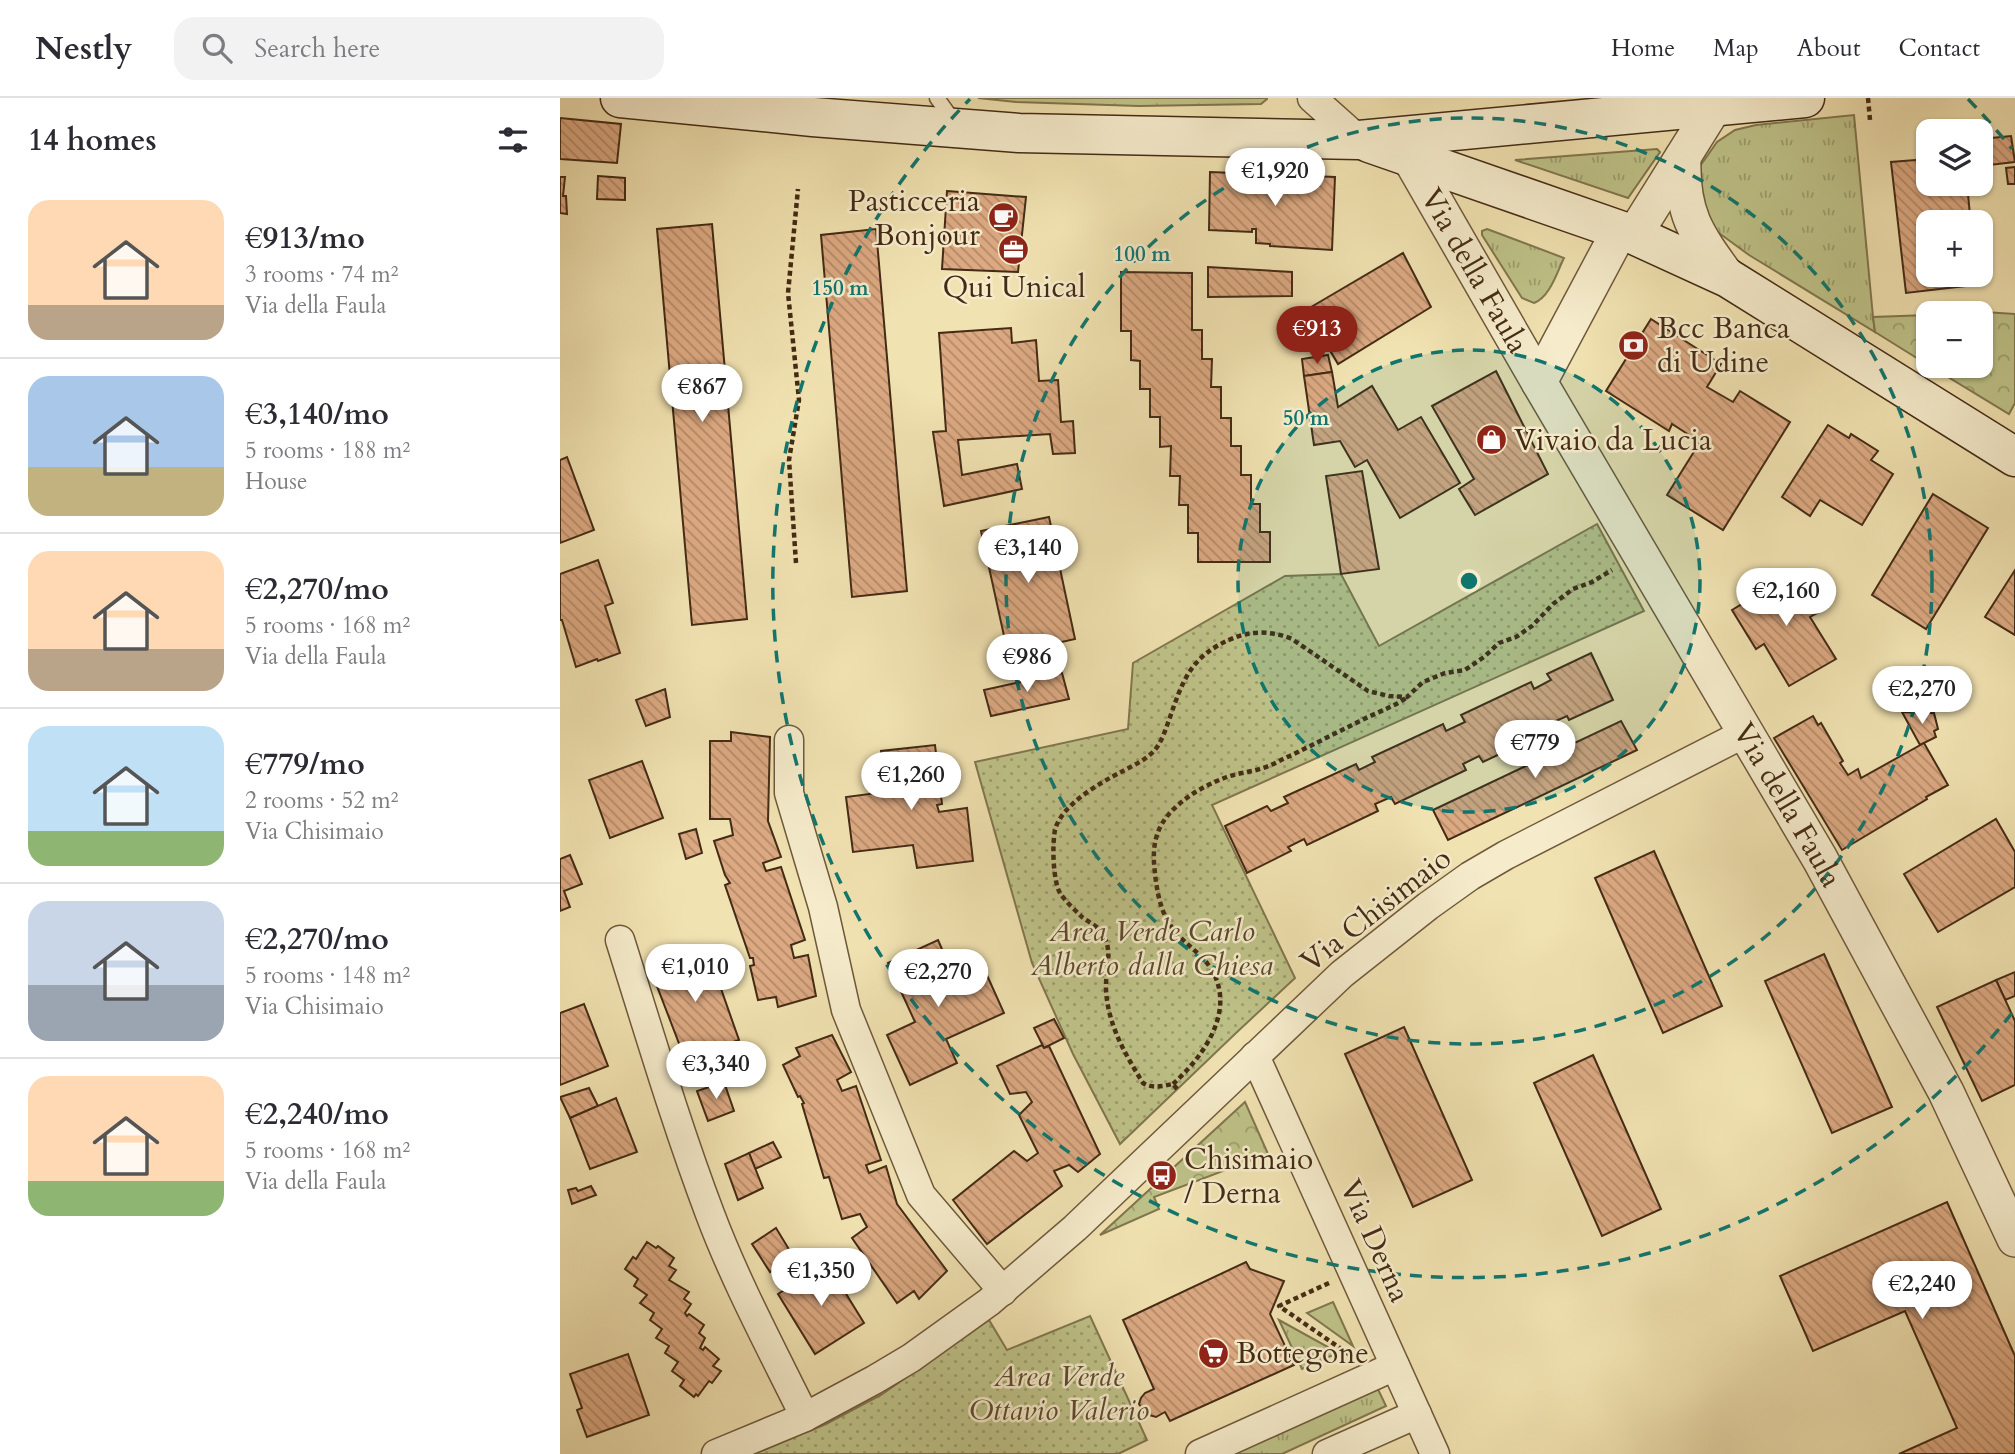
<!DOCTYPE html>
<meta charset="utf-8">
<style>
:root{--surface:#fff;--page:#f2f2f3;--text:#2b2b33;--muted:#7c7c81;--line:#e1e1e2;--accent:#8f2418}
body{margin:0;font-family:Cardo,serif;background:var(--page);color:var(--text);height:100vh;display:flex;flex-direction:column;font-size:26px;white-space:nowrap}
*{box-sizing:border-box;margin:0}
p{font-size:23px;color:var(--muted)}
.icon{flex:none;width:38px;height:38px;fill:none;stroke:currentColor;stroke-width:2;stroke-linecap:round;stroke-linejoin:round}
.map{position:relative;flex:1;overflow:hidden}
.side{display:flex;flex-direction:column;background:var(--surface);width:560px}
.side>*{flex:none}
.buttons{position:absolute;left:1356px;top:21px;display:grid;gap:14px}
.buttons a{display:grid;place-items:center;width:77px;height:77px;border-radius:14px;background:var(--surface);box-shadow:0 2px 5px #0004;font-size:35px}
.price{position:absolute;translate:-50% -60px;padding:0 16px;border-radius:24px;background:#fff;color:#222;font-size:23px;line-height:46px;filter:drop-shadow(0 2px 4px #0008)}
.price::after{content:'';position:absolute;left:50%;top:42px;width:21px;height:16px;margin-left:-10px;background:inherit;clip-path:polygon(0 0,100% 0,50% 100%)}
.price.on{background:var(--accent);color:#fff}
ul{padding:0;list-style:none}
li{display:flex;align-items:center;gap:21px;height:175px;padding:0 28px}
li+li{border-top:2px solid var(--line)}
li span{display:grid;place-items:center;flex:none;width:196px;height:140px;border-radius:21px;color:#555}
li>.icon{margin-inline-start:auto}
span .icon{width:84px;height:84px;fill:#fffc;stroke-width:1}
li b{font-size:30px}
h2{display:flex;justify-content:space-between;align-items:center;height:84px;padding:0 28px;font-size:30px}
header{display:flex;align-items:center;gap:42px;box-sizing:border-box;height:98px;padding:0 35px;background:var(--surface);border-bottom:2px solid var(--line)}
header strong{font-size:33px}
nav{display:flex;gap:38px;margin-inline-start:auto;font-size:24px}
.search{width:490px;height:63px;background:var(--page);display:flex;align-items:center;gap:18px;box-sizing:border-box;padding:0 24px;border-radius:21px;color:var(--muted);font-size:26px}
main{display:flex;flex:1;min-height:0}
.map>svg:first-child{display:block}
</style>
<header>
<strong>Nestly</strong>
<div class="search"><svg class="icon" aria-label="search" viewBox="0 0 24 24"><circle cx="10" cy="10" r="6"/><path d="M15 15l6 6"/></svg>Search here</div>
<nav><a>Home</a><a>Map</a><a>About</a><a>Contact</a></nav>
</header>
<main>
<section class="side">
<h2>14 homes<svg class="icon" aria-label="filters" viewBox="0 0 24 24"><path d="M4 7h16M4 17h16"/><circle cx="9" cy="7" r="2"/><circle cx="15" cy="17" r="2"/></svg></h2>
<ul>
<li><span style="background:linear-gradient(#ffd9b3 75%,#b9a48a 0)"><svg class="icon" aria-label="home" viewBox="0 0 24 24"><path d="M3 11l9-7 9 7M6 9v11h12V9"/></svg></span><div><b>€913/mo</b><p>3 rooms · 74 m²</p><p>Via della Faula</p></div></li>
<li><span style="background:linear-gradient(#a9c7e8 65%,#c2b280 0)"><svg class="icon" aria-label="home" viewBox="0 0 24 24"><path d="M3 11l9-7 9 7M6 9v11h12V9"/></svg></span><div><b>€3,140/mo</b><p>5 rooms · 188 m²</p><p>House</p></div></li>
<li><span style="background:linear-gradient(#ffd9b3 70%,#b9a48a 0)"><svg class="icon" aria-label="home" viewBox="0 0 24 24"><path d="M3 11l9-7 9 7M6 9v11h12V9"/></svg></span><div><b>€2,270/mo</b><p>5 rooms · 168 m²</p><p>Via della Faula</p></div></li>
<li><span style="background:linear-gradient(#bfe0f5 75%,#8fb573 0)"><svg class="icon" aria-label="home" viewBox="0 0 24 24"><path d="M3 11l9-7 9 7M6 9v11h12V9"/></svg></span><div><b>€779/mo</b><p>2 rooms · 52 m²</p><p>Via Chisimaio</p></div></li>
<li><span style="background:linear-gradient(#c9d6e8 60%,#9aa5b1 0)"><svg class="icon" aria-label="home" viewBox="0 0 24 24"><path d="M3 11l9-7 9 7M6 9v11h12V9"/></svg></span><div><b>€2,270/mo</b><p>5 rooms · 148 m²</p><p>Via Chisimaio</p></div></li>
<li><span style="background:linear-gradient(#ffd9b3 75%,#8fb573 0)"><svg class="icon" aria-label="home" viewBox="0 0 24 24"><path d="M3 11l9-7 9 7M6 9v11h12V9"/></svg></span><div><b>€2,240/mo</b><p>5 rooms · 168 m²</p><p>Via della Faula</p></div></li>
</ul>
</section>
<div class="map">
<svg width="1455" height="1356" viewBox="0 0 1455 1356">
<defs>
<pattern id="grass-tufts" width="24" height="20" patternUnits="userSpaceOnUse" patternTransform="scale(1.75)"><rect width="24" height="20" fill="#bec288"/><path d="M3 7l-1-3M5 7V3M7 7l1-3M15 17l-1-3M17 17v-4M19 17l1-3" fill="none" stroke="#9c9e6e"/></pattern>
<pattern id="forest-crowns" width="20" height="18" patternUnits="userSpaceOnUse" patternTransform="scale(1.75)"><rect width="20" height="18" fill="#bec288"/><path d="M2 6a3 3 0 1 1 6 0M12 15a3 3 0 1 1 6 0" fill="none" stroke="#9c9e6e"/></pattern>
<pattern id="park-dots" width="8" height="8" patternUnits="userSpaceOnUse" patternTransform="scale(1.75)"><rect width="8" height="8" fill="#bec288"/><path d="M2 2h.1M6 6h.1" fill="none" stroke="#9c9e6e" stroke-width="1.8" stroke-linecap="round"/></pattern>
<pattern id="building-back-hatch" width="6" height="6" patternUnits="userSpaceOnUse" patternTransform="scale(1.75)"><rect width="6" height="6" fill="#dca982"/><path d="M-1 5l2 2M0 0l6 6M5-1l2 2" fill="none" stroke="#b48a69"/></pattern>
</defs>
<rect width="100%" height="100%" fill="#f1e2b1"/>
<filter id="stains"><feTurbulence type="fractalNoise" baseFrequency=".00286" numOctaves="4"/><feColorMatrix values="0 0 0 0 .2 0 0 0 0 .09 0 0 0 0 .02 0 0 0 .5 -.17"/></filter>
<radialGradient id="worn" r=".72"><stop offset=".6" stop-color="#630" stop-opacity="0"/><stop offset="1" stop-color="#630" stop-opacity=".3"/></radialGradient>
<g fill="url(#grass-tufts)" stroke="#81764e" stroke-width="2">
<path d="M418,0H707V1L701,6L579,8L456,4Z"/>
<path d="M1294,17L1313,219L1315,234L1189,157L1148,127L1138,71L1157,44L1175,32L1196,27Z"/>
<path d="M1097,51L1100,54L1068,100L955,62Z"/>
<path d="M927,131L1004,160C997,174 990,199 974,205L962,200L922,137V133Z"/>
<path d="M773,1204L793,1248L747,1215Z"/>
<path d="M719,1222L768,1249L773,1257L742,1271Z"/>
<path d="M814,1283L826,1308L722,1356H657Z"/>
</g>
<g fill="url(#forest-crowns)" stroke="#81764e" stroke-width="2">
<path d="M1424,214L1455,216V305L1449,316L1370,268H1421V215H1404Z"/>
<path d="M1368,217V267L1315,234L1313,219Z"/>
<path d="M685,1004L708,1056L594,1099L599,1111L540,1137Z"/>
</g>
<g fill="url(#park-dots)" stroke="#81764e" stroke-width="2">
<path d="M1037,426L1084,513L652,707L735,880L676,935L560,1046L513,956L472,865L415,664L568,631L573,565L725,478L781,476L819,548Z"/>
<path d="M530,1218L587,1342L558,1356H194L266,1326L321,1297L429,1222L447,1252Z"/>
</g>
<g fill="url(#building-back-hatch)" stroke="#442b15" stroke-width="2">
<path d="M0,20L61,26L57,65L0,61Z"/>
<path d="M1451,38L1455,64L1421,68V41Z"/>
<path d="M1368,61V86H1407L1410,117L1398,119V124H1368V177H1404L1405,188L1346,195L1331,64Z"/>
<path d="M1455,69V86H1448L1446,70Z"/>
<path d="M650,74L775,79L772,152L710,148V146L696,145V131H692V134L649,132Z"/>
<path d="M38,78L65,80V102L37,101Z"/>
<path d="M0,79H5L3,98H6L7,116L0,115Z"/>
<path d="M387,93L466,99L458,174L382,171Z"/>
<path d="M152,126L187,521L132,527L97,131Z"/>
<path d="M316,131L347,493L292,499L261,137Z"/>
<path d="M843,155L871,209L778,266L746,212Z"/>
<path d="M648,169L732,174V198L648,199Z"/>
<path d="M561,174L632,175V232H642V261H652L651,289H661V320H671V348H681V377H691V406H700V434H710V464H638V435H628V407H619L620,378H610L611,348L600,349V319H590V291H580V263L571,262V233H561Z"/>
<path d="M1091,221L1161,266L1147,289L1173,304L1180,293L1230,324L1163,432L1107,397L1140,344L1112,326L1109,333L1046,293Z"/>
<path d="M451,230L452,245L476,242L479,283L498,282L501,324L513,323L515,355L493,356L490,336L398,342L402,377L457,366L462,391L384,408L373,334L386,333L379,235Z"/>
<path d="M768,257L772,274L744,278L742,261Z"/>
<path d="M936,273L988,376L915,417L899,391L914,381L872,308Z"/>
<path d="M772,274L778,309L812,288L838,332L861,319L900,385L840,420L807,362L795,369L780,343L754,347L744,278Z"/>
<path d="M1268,327L1289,340L1291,336L1318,353L1311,362L1333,376L1302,427L1260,402L1250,418L1222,399Z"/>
<path d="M7,359L34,432L0,445V362Z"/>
<path d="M802,373L819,471L781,476L766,378Z"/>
<path d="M1373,396L1428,430L1366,531L1312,497Z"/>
<path d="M489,419L515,541L448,556L421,433Z"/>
<path d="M38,462L53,505L45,508L60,555L38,563L37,561L16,569L2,522H0V476Z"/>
<path d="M1455,472V537L1425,519Z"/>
<path d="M1236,473L1259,514L1250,519L1276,561L1229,588L1204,546L1196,551L1172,512Z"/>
<path d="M1031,555L1053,602L1009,622L1007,618L991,625L993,631L923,664L919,658L903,666L906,672L835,706L831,699L815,706L818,713L747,747L744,741L728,749L731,753L687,775L665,728L707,708L711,713L728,705L724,699L796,666L799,672L815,664L812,659L883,626L886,633L905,624L901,617L971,584L974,591L991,582L987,576Z"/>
<path d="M502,575L509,601L431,618L424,592Z"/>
<path d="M105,591L110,619L86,628L76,602Z"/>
<path d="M1342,614L1374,615L1378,631L1374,633L1376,639L1360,647Z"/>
<path d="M1253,618L1258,627L1261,625L1283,663L1280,665L1288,677L1298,671L1301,680L1364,645L1388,687L1366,699L1367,701L1282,752L1214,640Z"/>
<path d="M1061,623L1077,652L888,742L873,712Z"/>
<path d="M171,634L210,639L208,723L221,759L203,765L206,773L221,769L245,842L231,847L234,860L248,857L256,898L218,909L216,899L198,902L190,868L194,867L193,860H190L165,787L170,785L165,777L154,743L173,737L170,721H150V643H171Z"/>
<path d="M375,647L382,706L377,707L379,714L407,710L413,763L357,770L353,747L293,754L286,699L325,694L321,653Z"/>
<path d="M82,663L103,720L50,740L29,682Z"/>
<path d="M1436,721L1455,754V789L1378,834L1344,776Z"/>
<path d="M136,731L142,755L126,761L119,736Z"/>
<path d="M1094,753L1162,908L1103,935L1035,780Z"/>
<path d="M10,757L22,786L4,793L10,809L0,813V761Z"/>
<path d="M378,842L394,879L422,866L444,915L386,941L397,965L350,987L327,937L355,924L328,865Z"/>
<path d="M144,850L158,889L160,888L179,942L125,961L90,870Z"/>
<path d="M1264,856L1332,1009L1272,1035L1205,883Z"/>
<path d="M1455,874V898L1445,902L1436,882Z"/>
<path d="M1436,882L1455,923V987L1422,1003L1377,909Z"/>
<path d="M24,906L48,968L0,987V915Z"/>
<path d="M494,921L504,940L484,950L474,930Z"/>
<path d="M844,929L912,1082L853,1109L785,956Z"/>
<path d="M272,937L291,974L277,982L282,993L296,988L321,1062L306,1067L309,1075L326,1068L337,1106L387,1173L359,1201L354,1193L337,1205L292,1140L307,1129L300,1116L282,1121L269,1079L264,1080L242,1006L244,1005L240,998L238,999L223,967L240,958L236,950Z"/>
<path d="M482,947L484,950L489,948L540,1056L518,1074L509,1067L494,1073L502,1088L427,1146L393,1102L454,1053L467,1063L478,1055L459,1017L472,1004L466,994L450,996L437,968Z"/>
<path d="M1033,957L1101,1111L1042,1138L974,985Z"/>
<path d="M164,984L174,1013L148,1023L137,993Z"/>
<path d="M29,990L38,1008L10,1020L0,999Z"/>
<path d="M56,1000L77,1054L30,1071L10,1020Z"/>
<path d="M213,1044L221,1059L195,1071L189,1055Z"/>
<path d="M189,1055L203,1090L178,1102L165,1066Z"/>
<path d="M31,1088L36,1097L12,1106L8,1092L16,1090L18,1093Z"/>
<path d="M1387,1104L1455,1258V1356H1339L1397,1330L1345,1213L1253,1253L1220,1178Z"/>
<path d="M216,1130L233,1158L210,1174L192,1146Z"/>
<path d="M87,1144L96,1150L98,1148L114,1160L109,1168L116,1172L109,1182L129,1194L124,1201L131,1206L125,1215L127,1218L129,1216L144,1227L139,1235L145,1240L140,1250L143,1252L145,1249L159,1261L153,1268L161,1273L152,1285L149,1283L138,1298L136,1296L134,1299L120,1288L124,1282L112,1273L118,1264L105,1255L109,1248L96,1240L102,1231L90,1222L94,1215L80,1205L87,1197L74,1188L78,1181L65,1171L73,1159L76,1161Z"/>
<path d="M686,1164L690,1171L724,1183L710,1216L734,1267L610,1323L605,1314L596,1319L585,1316L579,1306L581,1300L585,1295L594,1291L563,1222Z"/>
<path d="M267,1165L304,1225L255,1256L218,1196Z"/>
<path d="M68,1256L89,1317L27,1339L17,1312L22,1310L10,1276Z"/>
</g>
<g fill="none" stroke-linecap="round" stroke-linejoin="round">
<defs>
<path id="service" d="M377,0L395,25"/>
<g id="minor">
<path d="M752,0L799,42"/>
<path d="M229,642V695L263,809L286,912L361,1097L443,1193"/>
<path d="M60,842C89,934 116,1026 150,1116C176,1185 212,1252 245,1319"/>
<path d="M695,958L875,1356"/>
<path d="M156,1356L245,1319L314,1282L351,1260L429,1204L515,1130L782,876L868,808L910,778L946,757L1185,635"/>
<path d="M640,1356L835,1268"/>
<path d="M767,1356L857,1316"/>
</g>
<g id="tertiary">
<path d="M1123,59C1121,116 1136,136 1168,180"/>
<path id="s1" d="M850,60L979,284L1260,761L1386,994L1455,1141"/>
<path d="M1074,137L1154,9"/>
<path d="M979,284L1060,132"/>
</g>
<g id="secondary">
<path d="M60,0L253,19L459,35L799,42L1245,0"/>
<path d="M809,45L1074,137L1168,180L1455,359"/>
</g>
</defs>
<use href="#service" stroke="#6f593c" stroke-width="17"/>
<use href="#minor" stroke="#6f593c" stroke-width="31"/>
<use href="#tertiary" stroke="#6f593c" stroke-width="38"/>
<use href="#secondary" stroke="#442b15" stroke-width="41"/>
<g stroke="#442b15" stroke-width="4.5" stroke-dasharray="5 3.5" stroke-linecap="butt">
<path d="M1308,0L1310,22"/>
<path d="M236,465L229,362L239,302L228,195L238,91"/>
<path d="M613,986C645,957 680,908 647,865C637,853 623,844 613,831C599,813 596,788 594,765C593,747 596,731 609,716C624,699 645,687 667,679C678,675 691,674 703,670C713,667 722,661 732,657C756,645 780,633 804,621C818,614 833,609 846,600"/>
<path d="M617,991L613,986C602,988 593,991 583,985C565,956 548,927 546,892C545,873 554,852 542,835C538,828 528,824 522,819C515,812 505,803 500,795C493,783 492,747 495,732C501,707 540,685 561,674C572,668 584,663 593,654C601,646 605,633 609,622C623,582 630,559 671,541C692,532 712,533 732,541L808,593L829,598L847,599L863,584L885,575L905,572L924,559L939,545L956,539L972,528L993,506L1013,491L1032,484L1052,472"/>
<path d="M769,1185L719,1208L790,1257"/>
</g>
<use href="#service" stroke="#f6eccc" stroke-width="14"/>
<use href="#minor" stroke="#f6eccc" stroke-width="28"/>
<use href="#tertiary" stroke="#f6eccc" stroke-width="35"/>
<use href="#secondary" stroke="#f6eccc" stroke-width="38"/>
</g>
<circle cx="909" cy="483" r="231" fill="#0f766e" fill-opacity=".12"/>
<g fill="none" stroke="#0f766e" stroke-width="3.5" stroke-dasharray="12 9">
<circle cx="909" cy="483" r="231"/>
<circle cx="909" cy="483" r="463"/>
<path d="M1452 915A694 694 0 1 1 410 1M1408 1A694 694 0 0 1 1452 51"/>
</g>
<defs>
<symbol id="cafe-disc" viewBox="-11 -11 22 22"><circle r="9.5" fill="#8f2418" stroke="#f6eccc"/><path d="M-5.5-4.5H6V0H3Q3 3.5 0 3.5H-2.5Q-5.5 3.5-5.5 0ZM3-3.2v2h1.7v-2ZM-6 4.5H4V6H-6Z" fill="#fff"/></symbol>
<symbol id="office-disc" viewBox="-11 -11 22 22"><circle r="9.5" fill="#8f2418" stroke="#f6eccc"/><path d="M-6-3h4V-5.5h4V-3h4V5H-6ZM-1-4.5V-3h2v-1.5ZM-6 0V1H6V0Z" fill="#fff"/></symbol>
<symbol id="bank-disc" viewBox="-11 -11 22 22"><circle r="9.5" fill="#8f2418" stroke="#f6eccc"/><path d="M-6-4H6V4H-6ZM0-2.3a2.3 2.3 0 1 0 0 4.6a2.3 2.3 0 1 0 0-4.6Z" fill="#fff"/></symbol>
<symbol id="shop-disc" viewBox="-11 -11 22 22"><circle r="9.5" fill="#8f2418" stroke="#f6eccc"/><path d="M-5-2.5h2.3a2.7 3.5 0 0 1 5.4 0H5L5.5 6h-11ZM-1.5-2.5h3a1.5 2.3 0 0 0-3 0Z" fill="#fff"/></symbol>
<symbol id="bus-disc" viewBox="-11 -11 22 22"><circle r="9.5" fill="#8f2418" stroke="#f6eccc"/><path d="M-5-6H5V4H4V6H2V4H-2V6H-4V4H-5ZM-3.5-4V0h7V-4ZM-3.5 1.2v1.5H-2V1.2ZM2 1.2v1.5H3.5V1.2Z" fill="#fff"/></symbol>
<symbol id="supermarket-disc" viewBox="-11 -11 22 22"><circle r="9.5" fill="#8f2418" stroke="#f6eccc"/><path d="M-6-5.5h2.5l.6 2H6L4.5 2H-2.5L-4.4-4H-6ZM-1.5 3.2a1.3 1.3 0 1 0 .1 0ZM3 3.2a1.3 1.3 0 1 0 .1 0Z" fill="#fff"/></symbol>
</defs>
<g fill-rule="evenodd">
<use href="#cafe-disc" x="426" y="102" width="35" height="35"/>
<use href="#office-disc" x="436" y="134" width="35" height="35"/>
<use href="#bank-disc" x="1056" y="230" width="35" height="35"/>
<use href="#shop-disc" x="914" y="324" width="35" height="35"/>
<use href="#bus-disc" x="584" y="1060" width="35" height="35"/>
<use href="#supermarket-disc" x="636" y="1238" width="35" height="35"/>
</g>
<g text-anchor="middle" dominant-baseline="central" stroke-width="5" stroke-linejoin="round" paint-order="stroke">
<g font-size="30" fill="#442b15" stroke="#f6eccc" text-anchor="start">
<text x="420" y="103" text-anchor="end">Pasticceria<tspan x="420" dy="34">Bonjour</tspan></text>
<text x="454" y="189" text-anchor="middle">Qui Unical</text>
<text x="1097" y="230">Bcc Banca<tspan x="1097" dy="34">di Udine</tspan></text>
<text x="954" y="342">Vivaio da Lucia</text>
<text x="624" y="1061">Chisimaio<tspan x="624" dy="34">/ Derna</tspan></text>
<text x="676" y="1255">Bottegone</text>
</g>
<g font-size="30" fill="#442b15" stroke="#f6eccc">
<text stroke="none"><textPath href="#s1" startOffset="130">Via della Faula</textPath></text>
<text stroke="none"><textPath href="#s1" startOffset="749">Via della Faula</textPath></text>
<text transform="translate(816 812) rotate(-38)">Via Chisimaio</text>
<text transform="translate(815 1143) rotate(66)">Via Derna</text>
</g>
<g font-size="30" font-style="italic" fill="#5c492c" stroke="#f6eccc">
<text x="592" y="833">Area Verde Carlo<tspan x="592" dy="34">Alberto dalla Chiesa</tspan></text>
<text x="499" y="1278">Area Verde<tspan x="499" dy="34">Ottavio Valerio</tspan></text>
</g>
</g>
<circle cx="909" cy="483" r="10" fill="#0f766e" stroke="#f6eccc" stroke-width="3.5"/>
<g font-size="21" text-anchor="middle" font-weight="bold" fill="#0f766e" stroke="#f6eccc" stroke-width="5" stroke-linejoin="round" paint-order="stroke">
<text x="582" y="163">100 m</text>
<text x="280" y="197">150 m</text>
<text x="746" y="327">50 m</text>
</g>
<rect width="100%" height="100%" filter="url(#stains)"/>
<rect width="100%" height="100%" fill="url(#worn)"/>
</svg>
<div class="buttons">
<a><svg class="icon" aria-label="layers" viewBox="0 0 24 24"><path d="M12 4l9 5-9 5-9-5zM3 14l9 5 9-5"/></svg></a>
<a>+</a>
<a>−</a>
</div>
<b class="price" style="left:715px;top:110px">€1,920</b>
<b class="price on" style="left:757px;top:268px">€913</b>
<b class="price" style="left:142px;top:326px">€867</b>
<b class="price" style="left:468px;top:487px">€3,140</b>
<b class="price" style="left:1226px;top:530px">€2,160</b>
<b class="price" style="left:467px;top:596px">€986</b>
<b class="price" style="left:1362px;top:628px">€2,270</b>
<b class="price" style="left:975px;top:682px">€779</b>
<b class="price" style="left:351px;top:714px">€1,260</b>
<b class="price" style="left:135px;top:906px">€1,010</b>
<b class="price" style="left:378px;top:911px">€2,270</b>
<b class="price" style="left:156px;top:1003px">€3,340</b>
<b class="price" style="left:261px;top:1210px">€1,350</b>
<b class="price" style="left:1362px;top:1223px">€2,240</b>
</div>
</main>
